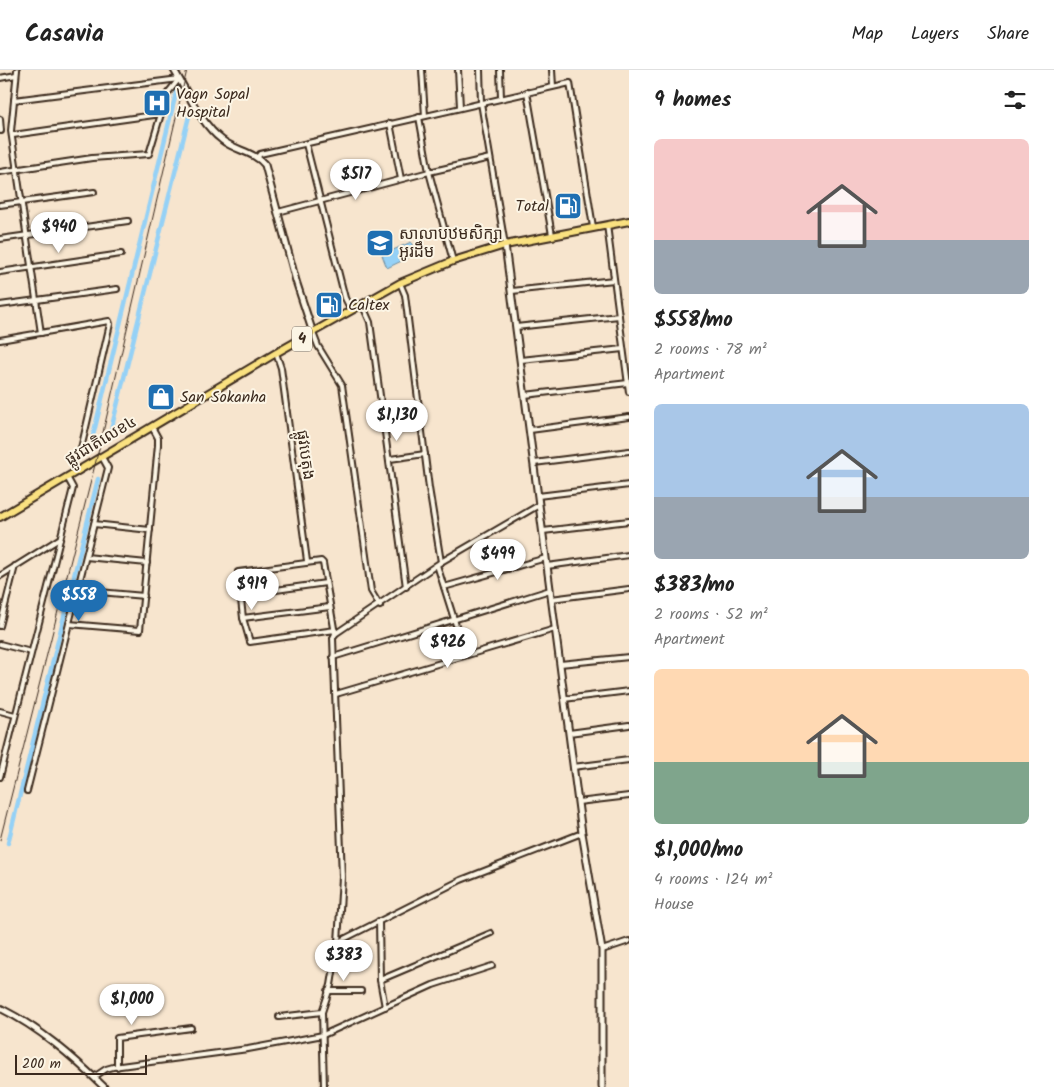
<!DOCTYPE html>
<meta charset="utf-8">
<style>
:root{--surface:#fff;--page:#f6f6f6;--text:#222;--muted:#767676;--line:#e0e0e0;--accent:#1f6fb2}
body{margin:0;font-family:Kalam,"Noto Sans Khmer",sans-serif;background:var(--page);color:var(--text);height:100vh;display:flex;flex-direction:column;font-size:19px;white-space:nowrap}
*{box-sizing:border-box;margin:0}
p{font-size:16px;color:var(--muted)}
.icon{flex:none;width:28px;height:28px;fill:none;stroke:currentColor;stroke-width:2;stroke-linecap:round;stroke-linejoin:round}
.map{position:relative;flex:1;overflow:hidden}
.sheet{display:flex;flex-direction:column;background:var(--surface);width:425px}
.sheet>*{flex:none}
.scale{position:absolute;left:15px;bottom:12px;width:132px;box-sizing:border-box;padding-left:5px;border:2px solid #3b2a1e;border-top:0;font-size:14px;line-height:18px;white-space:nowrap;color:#3b2a1e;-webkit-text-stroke:4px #fcf5e5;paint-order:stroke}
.price{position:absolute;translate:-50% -42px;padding:0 11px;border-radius:18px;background:#fff;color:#222;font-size:16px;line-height:32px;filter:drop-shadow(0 1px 2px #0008)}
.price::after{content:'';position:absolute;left:50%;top:30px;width:15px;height:11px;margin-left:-8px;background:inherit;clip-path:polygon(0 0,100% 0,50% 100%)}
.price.current{background:var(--accent);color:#fff}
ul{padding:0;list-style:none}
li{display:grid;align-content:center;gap:10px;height:265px;padding:0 25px}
li span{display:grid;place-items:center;height:155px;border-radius:8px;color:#555}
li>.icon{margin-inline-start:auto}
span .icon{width:90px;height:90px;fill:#fffc;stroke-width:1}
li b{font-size:21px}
h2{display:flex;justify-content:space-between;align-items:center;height:60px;padding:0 25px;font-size:21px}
header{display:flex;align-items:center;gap:30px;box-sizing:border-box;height:70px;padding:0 25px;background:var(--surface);border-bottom:1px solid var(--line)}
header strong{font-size:24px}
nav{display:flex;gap:28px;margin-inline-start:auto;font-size:18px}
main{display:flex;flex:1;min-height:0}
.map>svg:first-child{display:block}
</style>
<header>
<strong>Casavia</strong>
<nav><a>Map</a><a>Layers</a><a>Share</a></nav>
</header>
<main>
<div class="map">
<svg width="629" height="1017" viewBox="0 0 629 1017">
<rect width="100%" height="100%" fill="#f7e5ce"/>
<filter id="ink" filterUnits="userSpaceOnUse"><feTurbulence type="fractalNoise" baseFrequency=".02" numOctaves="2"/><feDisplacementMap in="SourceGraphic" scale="10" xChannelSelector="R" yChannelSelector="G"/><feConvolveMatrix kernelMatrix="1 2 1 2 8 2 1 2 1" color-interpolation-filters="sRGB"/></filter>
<g filter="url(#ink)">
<path fill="#95d1f6" stroke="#718ea0" d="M411,172L416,184L387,198L382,185Z"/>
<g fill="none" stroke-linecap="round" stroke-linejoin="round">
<g stroke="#95d1f6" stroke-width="4.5">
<path d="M111,360L190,42"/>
<path d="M92,370L177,19"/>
<path d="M8,773L98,409"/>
</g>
<defs>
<g id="street">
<path d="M17,0L11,61L41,263"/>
<path d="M422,0L425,46"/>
<path d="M458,0L460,37"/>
<path d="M480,0L481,33L505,175"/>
<path d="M500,0L501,28"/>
<path d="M552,0L553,16"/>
<path d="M0,8L16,5"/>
<path d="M527,22L552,165"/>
<path d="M14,30L179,9"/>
<path d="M419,47L429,102L453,191"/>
<path d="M0,49L1,61"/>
<path d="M390,53L401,109"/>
<path d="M13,65L161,44"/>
<path d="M306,74L345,228L351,240"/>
<path d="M257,88L260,84L570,13L593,157"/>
<path d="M0,102L92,88L149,84L167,24L179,9"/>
<path d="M0,135L94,122"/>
<path d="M278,142L429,102L490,88"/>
<path d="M607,155L629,322"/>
<path d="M0,169L128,151"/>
<path d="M0,202L121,184"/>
<path d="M400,213L405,225L429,418L441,492"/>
<path d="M512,221L614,210"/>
<path d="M362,234L370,252L406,517"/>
<path d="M0,235L117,219"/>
<path d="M516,257L619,246"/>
<path d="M313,263L318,276L342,315L371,521L380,536"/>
<path d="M0,270L109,251L110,254L80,383"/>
<path d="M276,283L281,298L307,491"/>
<path d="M521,290L623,279"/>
<path d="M525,325L628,313"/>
<path d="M530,360L629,347"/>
<path d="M390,389L425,384"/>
<path d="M534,393L629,381"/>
<path d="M538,426L629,415"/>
<path d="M94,454L150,460"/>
<path d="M543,461L629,451"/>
<path d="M86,487L147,493"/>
<path d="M437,495L465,584"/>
<path d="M547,496L629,485"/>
<path d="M0,506L59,469"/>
<path d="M444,517L546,488"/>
<path d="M77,520L144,526"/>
<path d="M240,525L326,513"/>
<path d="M551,529L629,519"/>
<path d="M243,548L330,537"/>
<path d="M69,554L140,560L158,375V368L152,357"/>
<path d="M0,556L15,496"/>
<path d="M335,560L250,572L243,548L238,502L321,491L323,493L335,564"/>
<path d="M0,574L31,582"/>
<path d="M333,587L550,520"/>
<path d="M560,594L629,587"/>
<path d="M336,624L555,559"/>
<path d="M564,629L629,621"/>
<path d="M0,641L15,645"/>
<path d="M569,663L629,655"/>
<path d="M573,697L629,690"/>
<path d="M0,707L73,418L67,407"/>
<path d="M27,721L108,398L102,387"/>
<path d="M578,732L629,726"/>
<path d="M379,851L380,910L385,937"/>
<path d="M338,872L461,810L582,763"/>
<path d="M602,880L629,871"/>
<path d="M380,910L491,863"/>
<path d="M328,921H361"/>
<path d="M279,947L322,942"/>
<path d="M117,997V968L191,958"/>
<path d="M94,1007L106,999L113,997L248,979L323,965L433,915L492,896"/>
<path d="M324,1017L322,942L331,915L338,872L342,807L333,568L335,564L441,492L539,435"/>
</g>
<g id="secondary">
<path d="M174,0C188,23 201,54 222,70C234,80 255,82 265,95L296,211L313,263"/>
<path d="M505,175L582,763L602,880V1017"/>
<path d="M0,938C40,958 72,986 104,1017"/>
</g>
<path id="highway" d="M0,447L276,283L400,213L453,191L505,175L629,151"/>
</defs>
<use href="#street" stroke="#3b2a1e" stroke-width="8"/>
<use href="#secondary" stroke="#3b2a1e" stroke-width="9"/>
<use href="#highway" stroke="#3b2a1e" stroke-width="10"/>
<use href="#street" stroke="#fcf5e5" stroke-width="4"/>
<use href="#secondary" stroke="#fcf5e5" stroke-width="5"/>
<use href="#highway" stroke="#fae180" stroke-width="6"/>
<path stroke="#3b2a1e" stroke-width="1" d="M0,770L101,371L187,0"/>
</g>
</g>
<defs>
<symbol id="hospital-square" viewBox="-11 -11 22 22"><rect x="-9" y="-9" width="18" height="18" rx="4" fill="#1f6fb2" stroke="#fcf5e5"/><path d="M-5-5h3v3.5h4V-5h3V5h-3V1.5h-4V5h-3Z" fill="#fff"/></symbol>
<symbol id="fuel-square" viewBox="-11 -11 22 22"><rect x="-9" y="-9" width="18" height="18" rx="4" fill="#1f6fb2" stroke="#fcf5e5"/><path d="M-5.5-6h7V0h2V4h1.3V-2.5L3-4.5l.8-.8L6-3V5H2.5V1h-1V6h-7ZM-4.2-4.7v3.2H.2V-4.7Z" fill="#fff"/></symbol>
<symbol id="school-square" viewBox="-11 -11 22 22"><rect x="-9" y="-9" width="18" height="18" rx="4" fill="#1f6fb2" stroke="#fcf5e5"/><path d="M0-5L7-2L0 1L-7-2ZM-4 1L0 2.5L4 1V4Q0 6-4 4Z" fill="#fff"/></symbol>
<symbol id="shop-square" viewBox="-11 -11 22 22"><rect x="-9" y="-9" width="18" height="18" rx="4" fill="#1f6fb2" stroke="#fcf5e5"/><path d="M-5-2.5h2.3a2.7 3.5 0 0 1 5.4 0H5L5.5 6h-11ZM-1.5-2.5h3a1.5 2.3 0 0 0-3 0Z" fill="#fff"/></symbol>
</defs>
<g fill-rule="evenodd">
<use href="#hospital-square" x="141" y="17" width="32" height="32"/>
<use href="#fuel-square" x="552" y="120" width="32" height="32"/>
<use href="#school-square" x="364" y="157" width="32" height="32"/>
<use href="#fuel-square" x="313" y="219" width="32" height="32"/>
<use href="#shop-square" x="145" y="311" width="32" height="32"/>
</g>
<g text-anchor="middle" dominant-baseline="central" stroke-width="4" stroke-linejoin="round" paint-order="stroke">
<rect fill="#fcf5e5" stroke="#75675a" stroke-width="1" x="292" y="256.5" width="20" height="25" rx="4"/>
<g font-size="15" font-weight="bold" fill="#3b2a1e">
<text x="302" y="269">4</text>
</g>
<g font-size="16" fill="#3b2a1e" stroke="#fcf5e5" text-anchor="start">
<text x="176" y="24">Vagn Sopal<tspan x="176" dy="18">Hospital</tspan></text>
<text x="549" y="136" text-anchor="end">Total</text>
<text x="399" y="164">សាលាបឋមសិក្សា<tspan x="399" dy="18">អូរដឹម</tspan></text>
<text x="348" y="235">Caltex</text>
<text x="180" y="327">San Sokanha</text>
</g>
<g font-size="16" fill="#3b2a1e" stroke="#fcf5e5">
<text transform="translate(101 371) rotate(-31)">ផ្លូវជាតិលេខ៤</text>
<text transform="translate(305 385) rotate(82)">ផ្លូវបេតុង</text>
</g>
</g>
</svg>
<div class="scale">200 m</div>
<b class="price" style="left:356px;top:131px">$517</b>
<b class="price" style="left:59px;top:184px">$940</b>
<b class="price" style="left:397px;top:372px">$1,130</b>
<b class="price" style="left:498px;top:511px">$499</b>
<b class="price" style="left:252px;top:541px">$919</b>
<b class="price current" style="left:79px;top:552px">$558</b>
<b class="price" style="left:448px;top:599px">$926</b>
<b class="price" style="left:344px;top:912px">$383</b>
<b class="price" style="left:132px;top:956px">$1,000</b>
</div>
<section class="sheet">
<h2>9 homes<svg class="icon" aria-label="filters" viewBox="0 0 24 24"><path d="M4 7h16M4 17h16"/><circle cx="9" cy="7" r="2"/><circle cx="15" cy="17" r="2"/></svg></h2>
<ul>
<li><span style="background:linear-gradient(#f6c9c9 65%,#9aa5b1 0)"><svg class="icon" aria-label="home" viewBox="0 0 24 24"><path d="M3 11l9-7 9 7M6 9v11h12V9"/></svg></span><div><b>$558/mo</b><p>2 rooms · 78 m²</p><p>Apartment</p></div></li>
<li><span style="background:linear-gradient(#a9c7e8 60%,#9aa5b1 0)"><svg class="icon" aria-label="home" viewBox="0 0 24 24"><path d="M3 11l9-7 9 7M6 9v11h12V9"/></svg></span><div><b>$383/mo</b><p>2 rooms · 52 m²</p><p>Apartment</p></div></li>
<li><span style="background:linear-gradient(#ffd9b3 60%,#7fa58c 0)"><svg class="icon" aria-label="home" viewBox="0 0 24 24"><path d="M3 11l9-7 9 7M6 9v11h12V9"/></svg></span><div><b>$1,000/mo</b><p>4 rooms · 124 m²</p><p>House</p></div></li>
</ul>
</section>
</main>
